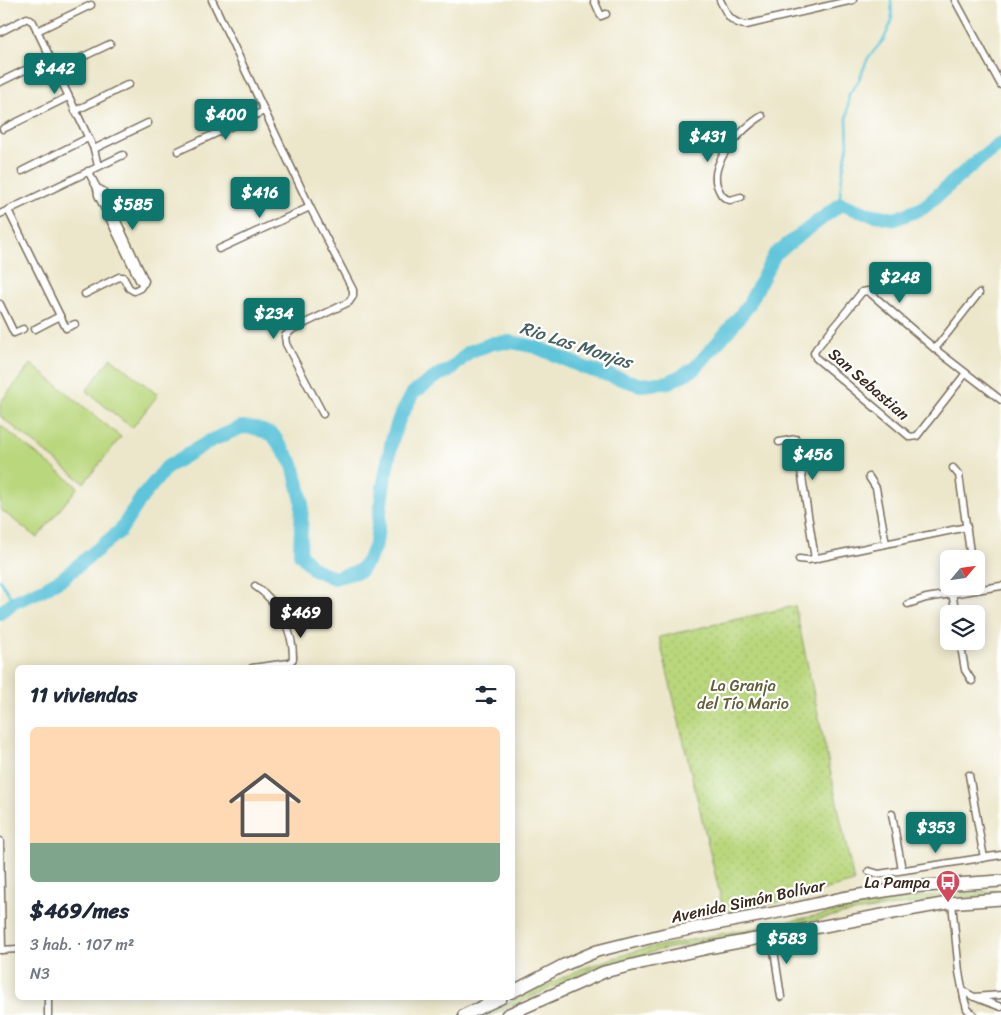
<!DOCTYPE html>
<html lang="es">
<meta charset="utf-8">
<style>
:root{--surface:#fff;--page:#f2f2f3;--text:#1f2937;--muted:#747a83;--accent:#0f766e}
body{margin:0;font-family:Sriracha,sans-serif;background:var(--page);color:var(--text);height:100vh;display:flex;flex-direction:column;font-size:19px;white-space:nowrap}
*{box-sizing:border-box;margin:0}
p{font-size:16px;color:var(--muted)}
.icon{flex:none;width:28px;height:28px;fill:none;stroke:currentColor;stroke-width:2;stroke-linecap:round;stroke-linejoin:round}
.map{position:relative;flex:1;overflow:hidden}
.panel{position:absolute;left:15px;top:665px;width:500px;height:335px;display:flex;flex-direction:column;background:var(--surface);border-radius:8px;box-shadow:0 2px 12px #0003}
.panel>*{flex:none}
.needle{width:32px;rotate:61deg}
.fabs{position:absolute;left:940px;top:550px;display:grid;gap:10px}
.fabs a{display:grid;place-items:center;width:45px;height:45px;border-radius:8px;background:var(--surface);box-shadow:0 2px 12px #0003;font-size:25px}
.price{position:absolute;translate:-50% -42px;padding:0 11px;border-radius:5px;background:var(--accent);color:#fff;font-size:16px;line-height:32px;filter:drop-shadow(0 1px 2px #0008)}
.price::after{content:'';position:absolute;left:50%;top:30px;width:15px;height:11px;margin-left:-8px;background:inherit;clip-path:polygon(0 0,100% 0,50% 100%)}
.price.on{background:#222;color:#fff}
ul{padding:0;list-style:none}
li{display:grid;align-content:center;gap:10px;height:265px;padding:0 15px}
li span{display:grid;place-items:center;height:155px;border-radius:8px;color:#555}
li>.icon{margin-inline-start:auto}
span .icon{width:90px;height:90px;fill:#fffc;stroke-width:1}
li b{font-size:21px}
h2{display:flex;justify-content:space-between;align-items:center;height:60px;padding:0 15px;font-size:21px}
.map>svg:first-child{display:block}
</style>
<div class="map">
<svg width="1001" height="1015" viewBox="0 0 1001 1015">
<defs>
<pattern id="grass-tufts" width="24" height="20" patternUnits="userSpaceOnUse" patternTransform="scale(1.25)"><rect width="24" height="20" fill="#b9d77d"/><path d="M3 7l-1-3M5 7V3M7 7l1-3M15 17l-1-3M17 17v-4M19 17l1-3" fill="none" stroke="#a0b96c"/></pattern>
<pattern id="park-dots" width="8" height="8" patternUnits="userSpaceOnUse" patternTransform="scale(1.25)"><rect width="8" height="8" fill="#b9d77d"/><path d="M2 2h.1M6 6h.1" fill="none" stroke="#a0b96c" stroke-width="1.8" stroke-linecap="round"/></pattern>
</defs>
<rect width="100%" height="100%" fill="#fff"/>
<filter id="ink" filterUnits="userSpaceOnUse"><feTurbulence type="fractalNoise" baseFrequency=".02" numOctaves="2"/><feDisplacementMap in="SourceGraphic" scale="10" xChannelSelector="R" yChannelSelector="G"/><feConvolveMatrix kernelMatrix="1 2 1 2 8 2 1 2 1" color-interpolation-filters="sRGB"/></filter>
<filter id="wash" filterUnits="userSpaceOnUse"><feTurbulence type="fractalNoise" baseFrequency=".0096" numOctaves="4" result="noise"/><feDisplacementMap in="SourceGraphic" scale="20" xChannelSelector="R" yChannelSelector="G"/><feGaussianBlur stdDeviation="1.12" result="paint"/><feColorMatrix in="noise" values="0 0 0 0 0 0 0 0 0 0 0 0 0 0 0 0 0 1.4 0 .05"/><feComposite in="paint" operator="in"/></filter>
<g filter="url(#wash)">
<rect width="100%" height="100%" fill="#ece7cb"/>
<path fill="url(#grass-tufts)" stroke="#7a804e" d="M1001,890V894L944,899L846,913L779,929L659,950L608,964L586,972L492,1015H481L584,968L639,950L882,903L917,897Z"/>
<path fill="url(#park-dots)" stroke="#7a804e" d="M795,606L854,882L725,916L659,637Z"/>
<g fill="#b9d77d" stroke="#7a804e">
<path d="M111,358L158,395L132,428L86,391Z"/>
<path d="M31,364L121,437L84,483L0,416V403Z"/>
<path d="M0,425L78,487L37,538L0,509Z"/>
</g>
<g fill="none" stroke-linecap="round" stroke-linejoin="round">
<g stroke="#5ec5da" stroke-width="2.5">
<path d="M841,204L840,196L842,175L848,146L847,118L849,94L858,82L868,58L884,39L892,21L891,0"/>
<path d="M0,580L14,602"/>
</g>
<path stroke="#5ec5da" stroke-width="14" d="M0,613L14,602L42,590L63,578L120,531L142,497L167,467L210,441L242,427L255,428L273,435L293,465L302,501L300,554L314,569L334,578L360,571L370,557L376,543L383,488L392,440L399,419L413,393L440,374L449,371L469,352L493,343L511,342L536,347L585,368L641,385L669,382L694,369L727,332L748,306L775,254L841,204L865,213L895,219L923,208L971,166L1001,143"/>
</g>
</g>
<g filter="url(#ink)">
<g fill="none" stroke-linecap="round" stroke-linejoin="round">
<defs>
<g id="street">
<path d="M212,0L310,207L353,290V296L349,302L293,329L285,336L286,344L323,414"/>
<path d="M594,0L601,16L606,14"/>
<path d="M720,0C726,13 730,23 746,25L853,0"/>
<path d="M955,0L1001,85"/>
<path d="M37,31L91,5"/>
<path d="M0,32L27,18L33,22L94,149L98,166"/>
<path d="M55,70L110,44"/>
<path d="M0,82L50,58"/>
<path d="M75,111L129,84"/>
<path d="M3,129L68,97"/>
<path d="M94,149L148,123"/>
<path d="M178,151L264,111"/>
<path d="M22,171L88,138"/>
<path d="M88,171L97,188L98,195L139,280L142,283H144"/>
<path d="M741,197L730,200C724,199 721,195 719,190C705,165 742,128 762,116"/>
<path d="M8,210L66,328L75,324"/>
<path d="M0,214L123,155"/>
<path d="M219,249L310,207"/>
<path d="M85,294L119,277H123L129,288L134,291L140,288L145,281L103,191L97,188"/>
<path d="M0,304L14,333L23,329"/>
<path d="M35,329L60,316"/>
<path d="M935,349L979,293"/>
<path d="M966,373L917,436L910,437L816,358L814,353L816,349L862,292L868,291L935,349L1001,400"/>
<path d="M779,442L796,439L815,559"/>
<path d="M953,468L959,475L971,559"/>
<path d="M869,477L876,488L886,544"/>
<path d="M799,559L808,560L967,527"/>
<path d="M952,593L956,614"/>
<path d="M908,604L926,598L1001,586"/>
<path d="M960,641L965,670L972,681"/>
<path d="M252,668L289,663L293,659C294,632 278,601 255,586"/>
<path d="M969,775L984,858"/>
<path d="M892,814L902,870"/>
<path d="M0,841L2,950"/>
<path d="M869,871L879,874L1001,855"/>
<path d="M952,903L959,972L964,998L967,1009L974,1015"/>
<path d="M772,937L781,997"/>
<path d="M0,950L18,949"/>
<path d="M963,991L974,997L1001,995"/>
<path d="M48,998V1015"/>
<path d="M977,998L1001,1007"/>
</g>
<g id="highway">
<path d="M512,992L564,965L597,951L665,934L789,910L842,898L909,887L1001,881"/>
<path d="M464,1015L501,998"/>
<path d="M507,1015L604,972L645,962L713,947L909,910L948,903L1001,899"/>
</g>
</defs>
<use href="#street" stroke="#796c5b" stroke-width="9"/>
<use href="#highway" stroke="#796c5b" stroke-width="14"/>
<use href="#street" stroke="#fff" stroke-width="6"/>
<use href="#highway" stroke="#fff" stroke-width="11"/>
</g>
</g>
<defs>
<symbol id="bus-pin" viewBox="-11 -11 22 30"><path d="M0 17L-7.5 6A9.5 9.5 0 1 1 7.5 6Z" fill="#d1495b" stroke="#fff"/><path d="M-5-6H5V4H4V6H2V4H-2V6H-4V4H-5ZM-3.5-4V0h7V-4ZM-3.5 1.2v1.5H-2V1.2ZM2 1.2v1.5H3.5V1.2Z" fill="#fff"/></symbol>
</defs>
<g fill-rule="evenodd">
<use href="#bus-pin" x="934" y="868" width="28" height="38"/>
</g>
<g text-anchor="middle" dominant-baseline="central" stroke-width="4.5" stroke-linejoin="round" paint-order="stroke">
<g font-size="16" fill="#3b2a1e" stroke="#fff">
<text transform="translate(869 384) rotate(41)">San Sebastian</text>
<text transform="translate(748 901) rotate(-12)">Avenida Simón Bolívar</text>
</g>
<g font-size="16" fill="#615e3a" stroke="#fff">
<text x="743" y="685">La Granja<tspan x="743" dy="18">del Tío Mario</tspan></text>
</g>
<g font-size="16" fill="#3b2a1e" stroke="#fff" text-anchor="end">
<text x="930" y="882">La Pampa</text>
</g>
<g font-size="18" font-style="italic" fill="#476060" stroke="#fff">
<text transform="translate(576 345) rotate(18)">Rio Las Monjas</text>
</g>
</g>
</svg>
<div class="fabs">
<a><svg class="needle" viewBox="-14 -14 28 28"><path d="M0-13l5 13h-10z" fill="#e53935"/><path d="M0 13l5-13h-10z" fill="#747a83"/></svg></a>
<a><svg class="icon" aria-label="layers" viewBox="0 0 24 24"><path d="M12 4l9 5-9 5-9-5zM3 14l9 5 9-5"/></svg></a>
</div>
<b class="price" style="left:55px;top:95px">$442</b>
<b class="price" style="left:226px;top:141px">$400</b>
<b class="price" style="left:708px;top:163px">$431</b>
<b class="price" style="left:260px;top:219px">$416</b>
<b class="price" style="left:133px;top:231px">$585</b>
<b class="price" style="left:900px;top:304px">$248</b>
<b class="price" style="left:274px;top:340px">$234</b>
<b class="price" style="left:813px;top:481px">$456</b>
<b class="price on" style="left:301px;top:639px">$469</b>
<b class="price" style="left:936px;top:854px">$353</b>
<b class="price" style="left:787px;top:965px">$583</b>
<section class="panel">
<h2>11 viviendas<svg class="icon" aria-label="filters" viewBox="0 0 24 24"><path d="M4 7h16M4 17h16"/><circle cx="9" cy="7" r="2"/><circle cx="15" cy="17" r="2"/></svg></h2>
<ul>
<li><span style="background:linear-gradient(#ffd9b3 75%,#7fa58c 0)"><svg class="icon" aria-label="home" viewBox="0 0 24 24"><path d="M3 11l9-7 9 7M6 9v11h12V9"/></svg></span><div><b>$469/mes</b><p>3 hab. · 107 m²</p><p>N3</p></div></li>
</ul>
</section>
</div>
